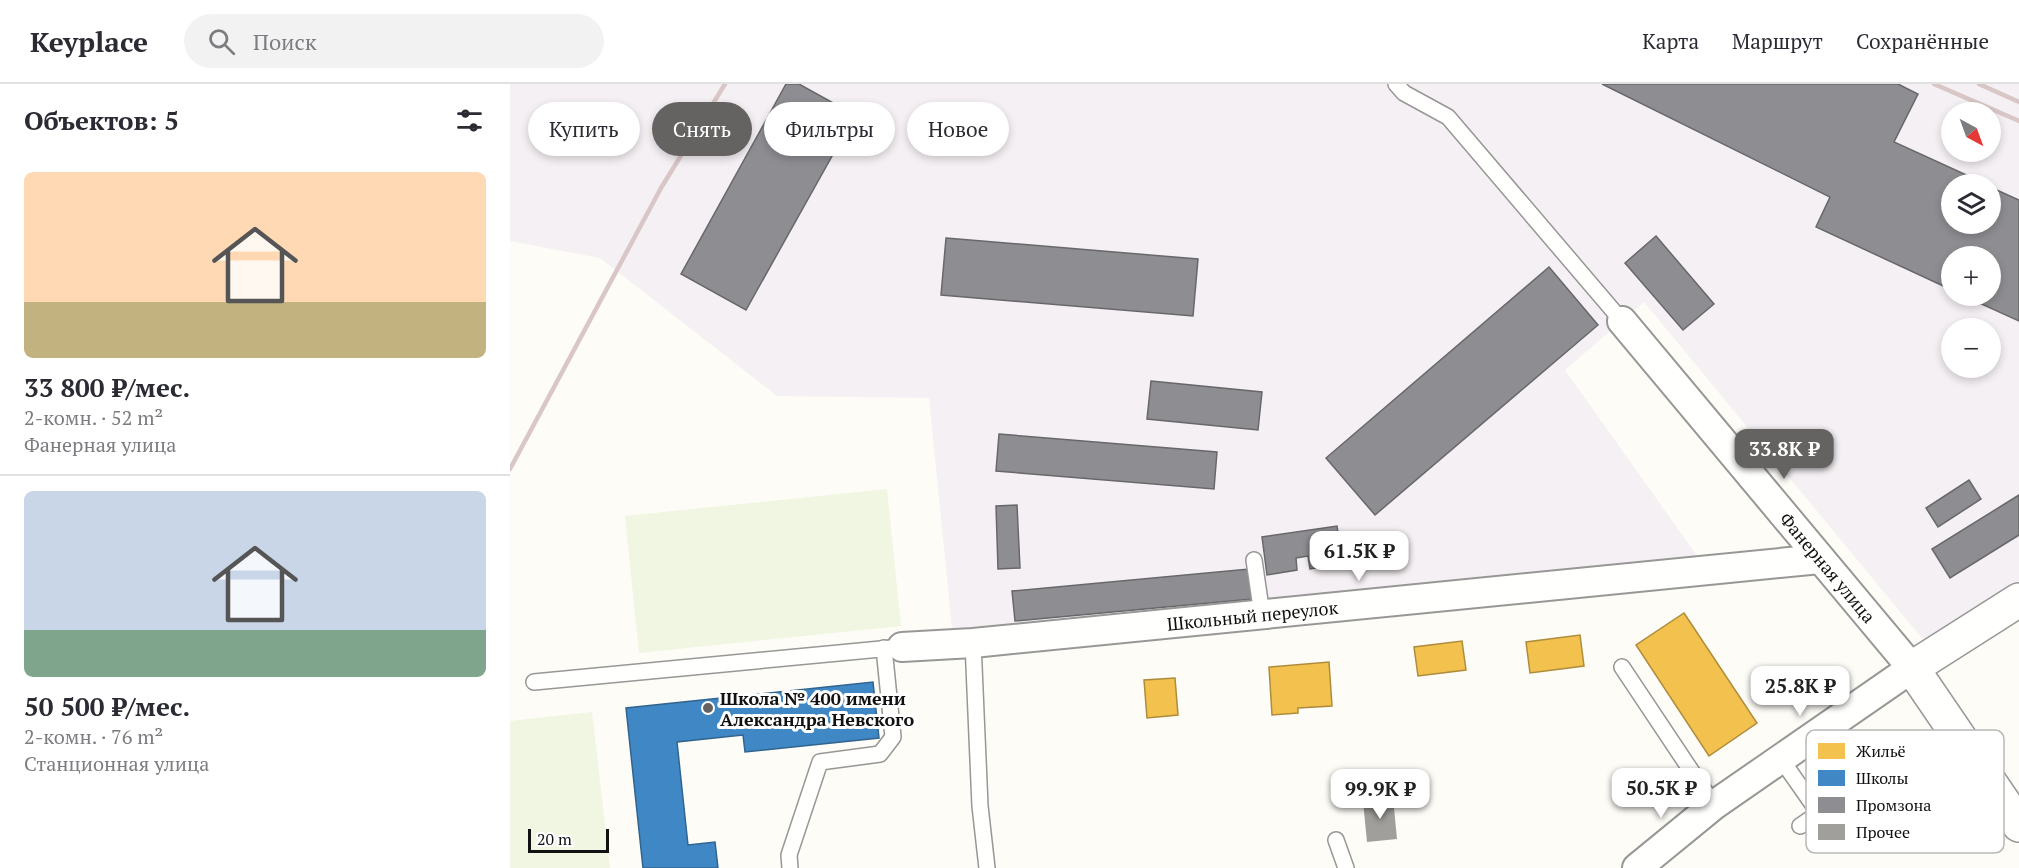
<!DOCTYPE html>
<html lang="ru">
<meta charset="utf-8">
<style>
:root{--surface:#fff;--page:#f2f2f3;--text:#2b2b33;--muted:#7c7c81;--line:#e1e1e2;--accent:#646362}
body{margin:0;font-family:"PT Serif",serif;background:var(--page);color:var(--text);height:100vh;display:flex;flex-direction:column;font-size:22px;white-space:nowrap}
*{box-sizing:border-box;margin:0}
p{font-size:20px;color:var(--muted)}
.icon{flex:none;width:33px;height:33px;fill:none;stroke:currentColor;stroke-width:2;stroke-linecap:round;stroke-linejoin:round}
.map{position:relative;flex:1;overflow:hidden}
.sheet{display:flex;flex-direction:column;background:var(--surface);width:510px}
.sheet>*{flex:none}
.guide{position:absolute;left:18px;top:18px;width:570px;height:54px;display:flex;gap:12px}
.needle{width:39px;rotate:139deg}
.buttons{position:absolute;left:1431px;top:18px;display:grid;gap:12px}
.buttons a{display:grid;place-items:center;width:60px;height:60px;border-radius:50%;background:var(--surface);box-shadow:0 3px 9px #0003;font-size:30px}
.scale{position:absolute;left:18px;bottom:15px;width:81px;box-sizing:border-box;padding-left:6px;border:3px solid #111;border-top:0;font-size:16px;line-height:21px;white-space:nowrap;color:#111;-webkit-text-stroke:4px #fff;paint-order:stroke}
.price{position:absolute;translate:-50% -51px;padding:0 14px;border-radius:12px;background:#fff;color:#222;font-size:20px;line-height:39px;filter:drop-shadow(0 2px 3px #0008)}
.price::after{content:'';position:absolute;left:50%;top:36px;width:18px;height:14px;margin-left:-9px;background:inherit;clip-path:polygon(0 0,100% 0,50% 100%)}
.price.selected{background:var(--accent);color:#fff}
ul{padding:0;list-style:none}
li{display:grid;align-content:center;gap:12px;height:318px;padding:0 24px}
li+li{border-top:2px solid var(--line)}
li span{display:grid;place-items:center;height:186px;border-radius:9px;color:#555}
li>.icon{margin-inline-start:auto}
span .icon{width:108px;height:108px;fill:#fffc;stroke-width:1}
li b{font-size:26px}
h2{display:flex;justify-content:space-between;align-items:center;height:72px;padding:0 24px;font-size:26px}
.tag{padding:0 21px;border-radius:27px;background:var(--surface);box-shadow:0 3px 9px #0003;font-size:21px;line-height:54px}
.tag.selected{background:var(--accent);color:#fff}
header{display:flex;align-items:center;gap:36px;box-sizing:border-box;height:84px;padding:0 30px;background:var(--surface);border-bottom:2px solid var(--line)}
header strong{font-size:28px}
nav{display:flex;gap:33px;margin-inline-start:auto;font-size:21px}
.search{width:420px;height:54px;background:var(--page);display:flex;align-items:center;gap:15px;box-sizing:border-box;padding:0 21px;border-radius:33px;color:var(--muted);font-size:22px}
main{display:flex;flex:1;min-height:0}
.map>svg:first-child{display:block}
</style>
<header>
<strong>Keyplace</strong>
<div class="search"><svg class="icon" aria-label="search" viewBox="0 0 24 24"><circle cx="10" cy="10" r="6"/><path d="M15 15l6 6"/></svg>Поиск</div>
<nav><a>Карта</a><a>Маршрут</a><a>Сохранённые</a></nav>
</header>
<main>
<section class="sheet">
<h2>Объектов: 5<svg class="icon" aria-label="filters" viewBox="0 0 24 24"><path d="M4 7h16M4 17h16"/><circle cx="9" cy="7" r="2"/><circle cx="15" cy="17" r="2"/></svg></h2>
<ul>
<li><span style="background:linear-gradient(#ffd9b3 70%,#c2b280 0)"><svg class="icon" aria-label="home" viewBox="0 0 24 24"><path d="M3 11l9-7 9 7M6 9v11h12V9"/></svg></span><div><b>33 800 ₽/мес.</b><p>2-комн. · 52 m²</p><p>Фанерная улица</p></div></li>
<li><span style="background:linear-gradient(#c9d6e8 75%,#7fa58c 0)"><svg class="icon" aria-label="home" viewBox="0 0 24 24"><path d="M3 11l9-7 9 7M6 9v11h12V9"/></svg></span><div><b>50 500 ₽/мес.</b><p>2-комн. · 76 m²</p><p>Станционная улица</p></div></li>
</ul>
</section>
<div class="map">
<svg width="1509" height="784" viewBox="0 0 1509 784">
<rect width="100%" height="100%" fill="#fdfcf7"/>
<path fill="#f5f0f3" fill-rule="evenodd" d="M0,0H1509V499L1416,559L1134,218L1055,286L1190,476L442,545L419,314L267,312L90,174L0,157ZM1442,28H1480V68H1442ZM1442,100H1480V140H1442ZM1442,172H1480V212H1442ZM1442,244H1480V284H1442Z"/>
<g fill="#f0f6e1">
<path d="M377,405L391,542L129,569L115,432Z"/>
<path d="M82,628L100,784H0V637Z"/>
</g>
<g fill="#f2c14e" stroke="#ae8c3c" stroke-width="1.5">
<path d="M1174,529L1247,639L1199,672L1126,561Z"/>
<path d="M1070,551L1074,582L1020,589L1016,558Z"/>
<path d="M952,557L956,586L908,592L904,563Z"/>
<path d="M819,578L822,622L788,624V629L762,631L759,583Z"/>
<path d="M665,594L668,631L637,634L634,596Z"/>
</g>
<path fill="#3f88c5" stroke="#31648f" stroke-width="1.5" d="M363,598L369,654L235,668L233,651L167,658L178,761L205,758L208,784H133L116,624Z"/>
<g fill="#8d8d92" stroke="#68686b" stroke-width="1.5">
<path d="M276,0H289L345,31L236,226L171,190Z"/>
<path d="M1092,0H1388L1408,10L1384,58L1476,100H1442V140H1480V103L1509,116V237L1454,212H1480V172H1442V206L1306,143L1320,113Z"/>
<path d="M1146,152L1204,220L1173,246L1115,179Z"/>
<path d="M436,154L688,175L683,232L431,211Z"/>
<path d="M1039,183L1088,241L865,431L816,374Z"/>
<path d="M641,297L752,308L748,346L637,335Z"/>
<path d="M489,350L707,368L704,405L486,387Z"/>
<path d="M1459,396L1471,415L1428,443L1416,424Z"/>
<path d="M1509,411V451L1440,494L1422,465Z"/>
<path d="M507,421L510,484L488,485L486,422Z"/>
<path d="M827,442L833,480L800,485L798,472L786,474L787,486L757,491L752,453Z"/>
<path d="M739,485L742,515L505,537L502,507Z"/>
</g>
<path fill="#a19f9c" d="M883,714L887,755L857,758L853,717Z"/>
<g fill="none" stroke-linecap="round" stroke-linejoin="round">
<defs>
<g id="service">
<path d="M886,0L894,9L938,33L1112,237"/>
<path d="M744,476L752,531"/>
<path d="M463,559L470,722L477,784"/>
<path d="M1112,583L1204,721"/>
<path d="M24,598L392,563"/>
<path d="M1323,639L1355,686"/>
<path d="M1271,675L1325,752"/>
<path d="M1290,742L1309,729"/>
<path d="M826,756L836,784"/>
<path d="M280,784L279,771L310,678L370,670L383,653L374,564"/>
</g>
<g id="minor">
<path id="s1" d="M1112,237L1402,584L1204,721L1127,784"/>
<path id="s2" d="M392,563L463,559L1310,475"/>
</g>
<path id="tertiary" d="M1509,516L1402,584L1509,741"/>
</defs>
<use href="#service" stroke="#979795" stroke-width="18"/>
<use href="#minor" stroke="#979795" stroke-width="32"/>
<use href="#tertiary" stroke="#979795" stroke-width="36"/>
<use href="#service" stroke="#fffffe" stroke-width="15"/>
<use href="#minor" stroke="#fffffe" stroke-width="28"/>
<use href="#tertiary" stroke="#fffffe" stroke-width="33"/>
<g stroke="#d9c6c7" stroke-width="4.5">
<path d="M1424,0L1509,37"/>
<path d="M1469,0L1509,18"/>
<path d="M0,385L151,104L215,0"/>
</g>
</g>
<circle fill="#646362" stroke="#fff" stroke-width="2" cx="198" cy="624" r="6"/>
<g text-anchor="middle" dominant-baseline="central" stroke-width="6" stroke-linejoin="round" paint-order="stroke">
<g font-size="18" fill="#111" stroke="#fff">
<text stroke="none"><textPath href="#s1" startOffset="321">Фанерная улица</textPath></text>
<text stroke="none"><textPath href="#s2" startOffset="352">Школьный переулок</textPath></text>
</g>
<g font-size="18" font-weight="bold" fill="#111" stroke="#fff" text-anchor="start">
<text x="210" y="614">Школа № 400 имени<tspan x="210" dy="21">Александра Невского</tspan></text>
</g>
</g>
<rect x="1296" y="646" width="198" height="123" rx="9" fill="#fff" stroke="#b8b8b8" stroke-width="1.5"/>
<rect x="1308" y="659" width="27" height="16" fill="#f2c14e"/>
<rect x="1308" y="686" width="27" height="16" fill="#3f88c5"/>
<rect x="1308" y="713" width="27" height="16" fill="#8d8d92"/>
<rect x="1308" y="740" width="27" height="16" fill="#a19f9c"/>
<g font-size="16" fill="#111">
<text x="1346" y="673">Жильё</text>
<text x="1346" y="700">Школы</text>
<text x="1346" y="727">Промзона</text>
<text x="1346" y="754">Прочее</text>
</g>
</svg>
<div class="buttons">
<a><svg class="needle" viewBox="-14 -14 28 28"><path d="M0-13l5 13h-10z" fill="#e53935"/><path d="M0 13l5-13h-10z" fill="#7c7c81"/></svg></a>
<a><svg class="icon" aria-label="layers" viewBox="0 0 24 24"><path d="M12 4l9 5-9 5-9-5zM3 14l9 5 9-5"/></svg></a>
<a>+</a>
<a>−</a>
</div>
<div class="scale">20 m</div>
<b class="price selected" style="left:1274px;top:396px">33.8K ₽</b>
<b class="price" style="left:849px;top:498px">61.5K ₽</b>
<b class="price" style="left:1290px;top:633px">25.8K ₽</b>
<b class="price" style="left:1151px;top:735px">50.5K ₽</b>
<b class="price" style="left:870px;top:736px">99.9K ₽</b>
<div class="guide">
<a class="tag">Купить</a>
<a class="tag selected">Снять</a>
<a class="tag">Фильтры</a>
<a class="tag">Новое</a>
</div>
</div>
</main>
